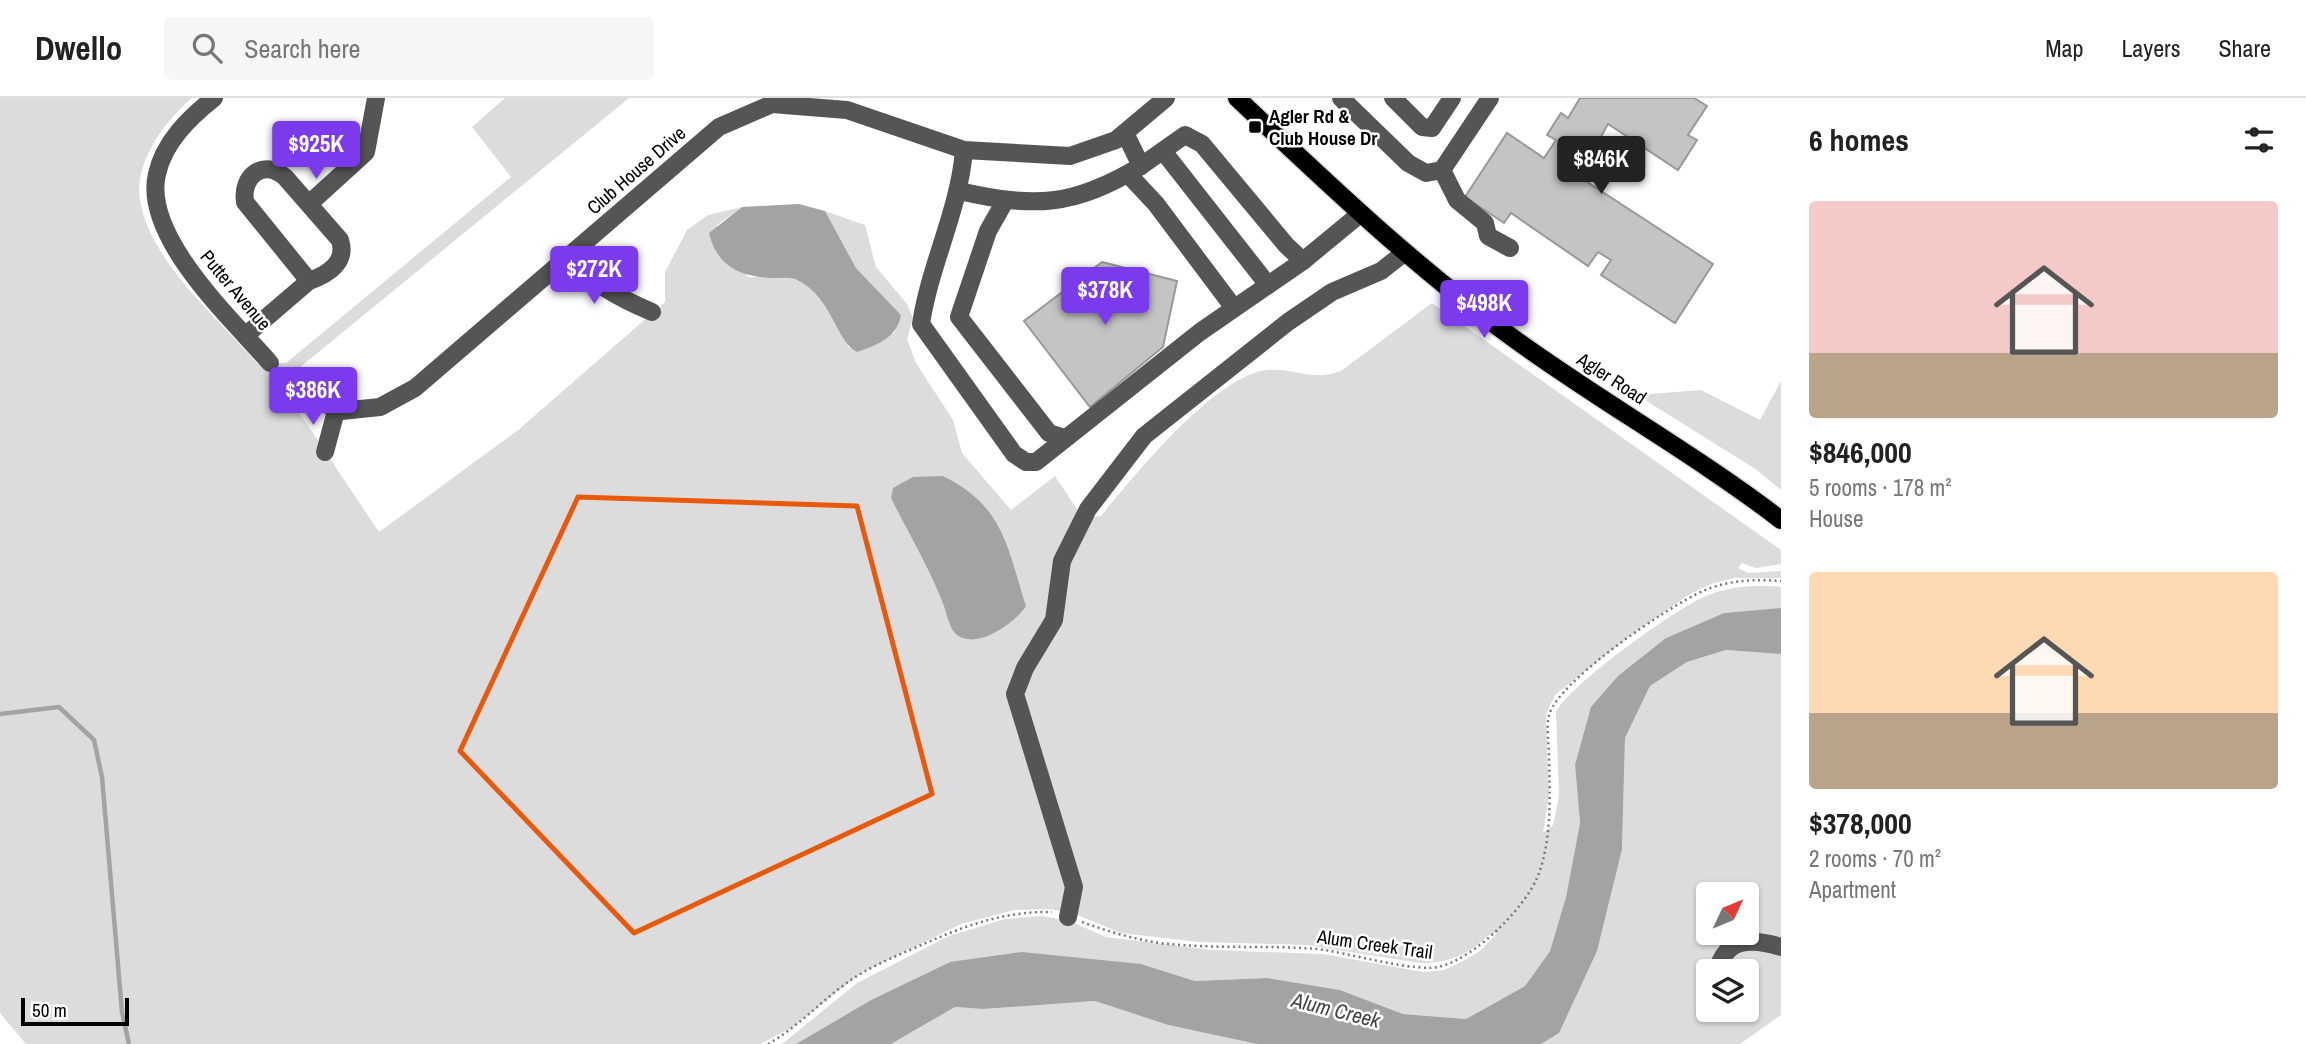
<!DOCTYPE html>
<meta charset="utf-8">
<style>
:root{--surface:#fff;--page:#f6f6f6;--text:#222;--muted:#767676;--line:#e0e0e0;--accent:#7c3aed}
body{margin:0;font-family:"Archivo Narrow",sans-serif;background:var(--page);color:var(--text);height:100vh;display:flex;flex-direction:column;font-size:26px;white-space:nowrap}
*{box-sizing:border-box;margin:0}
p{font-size:23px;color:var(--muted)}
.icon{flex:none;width:38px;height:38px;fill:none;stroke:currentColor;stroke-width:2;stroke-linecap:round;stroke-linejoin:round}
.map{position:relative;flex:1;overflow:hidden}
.sheet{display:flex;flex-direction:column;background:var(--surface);width:525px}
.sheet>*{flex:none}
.needle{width:46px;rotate:46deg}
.fabs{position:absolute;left:1696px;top:784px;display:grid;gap:14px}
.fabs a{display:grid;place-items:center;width:63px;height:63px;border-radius:7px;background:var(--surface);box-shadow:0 2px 5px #0004;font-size:35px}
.scale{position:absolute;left:21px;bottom:18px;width:108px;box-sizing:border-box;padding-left:7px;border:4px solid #000;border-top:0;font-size:19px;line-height:24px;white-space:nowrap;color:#000;-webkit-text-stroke:5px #fff;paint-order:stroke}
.price{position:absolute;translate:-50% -60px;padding:0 16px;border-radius:7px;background:var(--accent);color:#fff;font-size:23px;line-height:46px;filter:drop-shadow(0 2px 4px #0008)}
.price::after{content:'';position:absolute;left:50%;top:42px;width:21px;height:16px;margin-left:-10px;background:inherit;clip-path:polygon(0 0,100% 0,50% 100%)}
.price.on{background:#222;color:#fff}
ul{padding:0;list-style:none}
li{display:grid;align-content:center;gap:14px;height:371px;padding:0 28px}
li span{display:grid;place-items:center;height:217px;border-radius:7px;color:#555}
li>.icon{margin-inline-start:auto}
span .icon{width:126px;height:126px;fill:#fffc;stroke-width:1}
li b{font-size:30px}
h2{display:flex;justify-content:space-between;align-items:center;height:84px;padding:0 28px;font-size:30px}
header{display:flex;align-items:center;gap:42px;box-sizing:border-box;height:98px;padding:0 35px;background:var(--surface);border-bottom:2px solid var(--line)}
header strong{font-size:33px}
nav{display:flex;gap:38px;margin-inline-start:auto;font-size:24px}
.search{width:490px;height:63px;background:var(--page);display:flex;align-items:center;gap:18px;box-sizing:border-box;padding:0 24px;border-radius:7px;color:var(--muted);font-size:26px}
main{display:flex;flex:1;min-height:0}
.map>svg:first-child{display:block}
</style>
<header>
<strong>Dwello</strong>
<div class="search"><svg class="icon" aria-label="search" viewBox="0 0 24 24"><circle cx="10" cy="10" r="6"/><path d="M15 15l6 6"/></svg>Search here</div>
<nav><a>Map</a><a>Layers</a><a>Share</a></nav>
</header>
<main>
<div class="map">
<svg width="1781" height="946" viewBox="0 0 1781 946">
<rect width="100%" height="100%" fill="#fff"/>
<g fill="#dcdcdc" fill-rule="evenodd">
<path d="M0,0H192C165,23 134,64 140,102C149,162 219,222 258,266L286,265L511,79L472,29L505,0H629L277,288L294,307L379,434L517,333L665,204V174L687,132L708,117L742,109L717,127L748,179C761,180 781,176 794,181C823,191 837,225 849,250L894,235L901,217L856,170L825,113L865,127L876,169L907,206L913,220L907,241L916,265L953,322L962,355L1011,412L1055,378L1083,420L1101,418C1134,378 1216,276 1268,272C1296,270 1312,284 1341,273L1432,205L1781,452V466L1756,470L1742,465L1738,470L1748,475L1781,473V480H1735L1711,486L1690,496L1631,537L1555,597L1546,616L1549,698L1543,735L1553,727L1559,698L1556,614C1569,587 1681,506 1711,496C1733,488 1758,486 1781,489V510L1724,515L1666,540L1575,667L1580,725L1566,799L1550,853L1525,888L1466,921L1403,916L1340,892L1267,880L1195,883L1141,866L950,864L871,902L796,946H782L857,885L949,838L1005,821L1041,818L1070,823L1106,839L1213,852L1323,856L1423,874L1444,872L1461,864L1480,853L1497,835L1490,836C1470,855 1449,866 1420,865L1307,847L1198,844L1121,835L1075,816L1050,811L1015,812L961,826L861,875L793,929L760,946H26L0,915ZM943,378C1004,408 1007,447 1026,508L955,536L938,491Z"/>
<path d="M1781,283V392L1757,372L1637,297L1701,292L1760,322Z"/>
<path d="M1726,552L1781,556V917L1740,946H1541L1559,935L1622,751L1625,640L1650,588L1687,564ZM1708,796H1746V835H1708ZM1708,873H1746V912H1708Z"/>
<path d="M1095,903L1168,927L1257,946H891L955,909L983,911Z"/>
</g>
<g fill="#a3a3a3">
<path d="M799,106L825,113L856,170L901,217C897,240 877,247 857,254C835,243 833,198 795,181C789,179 780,180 773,180C741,179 717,169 709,135L742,109Z"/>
<path d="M943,378C1004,408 1007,448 1026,508C1015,525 977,552 957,537C950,532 947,517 944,508C930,471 909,436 891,400L893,390L913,379Z"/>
<path d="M1781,510V556L1726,552L1687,564L1650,588L1625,640L1622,751L1597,853L1559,935L1541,946H1257L1168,927L1095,903L983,911L955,909L891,946H796L871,902L950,864L1022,854L1141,866L1195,883L1267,880L1340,892L1403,916L1466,921L1525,888L1550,853L1566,799L1580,725L1575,667L1591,609L1618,578L1666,540L1724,515Z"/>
</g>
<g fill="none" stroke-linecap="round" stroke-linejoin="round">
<path stroke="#a3a3a3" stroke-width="4.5" d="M0,616L59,609L94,642L102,679L122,914L129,946"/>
</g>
<g fill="#c4c4c4" stroke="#999" stroke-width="2">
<path d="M1580,0H1694L1707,8L1688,37L1697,42L1678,72L1608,26L1587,64L1584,62L1575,76L1713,166L1675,225L1601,177L1611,162L1598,154L1588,168L1511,115L1504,125L1465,99L1507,35L1544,60L1556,42L1547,37L1561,15L1568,20Z"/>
<path d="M1102,164L1177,183L1163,249L1090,309L1024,223Z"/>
</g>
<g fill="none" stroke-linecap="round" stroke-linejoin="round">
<defs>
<path id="major" d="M1237,0C1326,84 1414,168 1513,240C1601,304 1695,356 1781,422"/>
</defs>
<use href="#major" stroke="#dbdbdb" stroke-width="21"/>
<g stroke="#777" stroke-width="2.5" stroke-dasharray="2 3.5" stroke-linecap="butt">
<path d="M1082,824C1110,834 1139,843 1169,846C1218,851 1268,847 1317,851C1347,854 1417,876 1442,868C1476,858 1523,812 1537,780C1552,745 1550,697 1549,659C1549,646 1546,629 1549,617C1559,582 1669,508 1703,493C1728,482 1754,481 1781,483"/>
<path d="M768,946C798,929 820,904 848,884C866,871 889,861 910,852C957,831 999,813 1052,814"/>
</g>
<g stroke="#555" stroke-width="18">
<path d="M214,0C189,20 164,44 157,76C142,139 233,222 270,265"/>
<path d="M1341,0L1408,65L1426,75L1442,72L1490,0"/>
<path d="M1393,0L1422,29L1432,30L1452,0"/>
<path d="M1125,35L1141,68L1185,37L1202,46L1286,147L1303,163"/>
<path d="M964,52C959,113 930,166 921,226L1014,356L1026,364H1036L1200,234L1303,163L1360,116"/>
<path d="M1163,53L1268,187"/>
<path d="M1442,72L1457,102L1485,125L1488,138L1510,150"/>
<path d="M1128,76L1156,106L1234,210"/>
<path d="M959,93C1035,110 1073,109 1141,68"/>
<path d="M1005,103L988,133L959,219L1049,335L1065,340"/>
<path d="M310,105L366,54L376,0"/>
<path d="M569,157C592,186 619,200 652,214"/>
<path d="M246,237L309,183C329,176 347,164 340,142L285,79C264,61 241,77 245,104L309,183"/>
<path d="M292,290L341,313L380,309L415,290L719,29L772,6L847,12L964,52L1070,58L1116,42L1166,0"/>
<path d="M325,354L336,313"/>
<path d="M1068,819L1074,789L1015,596L1025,570L1054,522L1062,463L1088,411L1144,338L1288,224L1332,194L1381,173L1404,155"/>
<path d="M1717,873C1726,839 1752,840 1781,849"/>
<path d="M1736,912L1738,915"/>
</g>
<use href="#major" stroke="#000" stroke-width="18"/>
</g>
<path fill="none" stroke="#e8590c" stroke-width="5" stroke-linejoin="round" d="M578,399L857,408L932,696L634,835L460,653Z"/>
<rect fill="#000" stroke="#fff" stroke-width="2.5" x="1248" y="22" width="14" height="14" rx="3.5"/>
<g text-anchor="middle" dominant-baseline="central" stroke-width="5" stroke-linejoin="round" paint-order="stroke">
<g font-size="19" font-weight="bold" fill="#000" stroke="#fff" text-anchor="start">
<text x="1269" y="18">Agler Rd &amp;<tspan x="1269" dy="22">Club House Dr</tspan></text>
</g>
<g font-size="19" fill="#000" stroke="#fff">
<text transform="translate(636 72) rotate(-41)">Club House Drive</text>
<text transform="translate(236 192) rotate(50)">Putter Avenue</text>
<text transform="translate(1612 280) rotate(33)">Agler Road</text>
<text transform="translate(1375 846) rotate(8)">Alum Creek Trail</text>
</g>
<g font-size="21" font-style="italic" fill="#444" stroke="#fff">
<text transform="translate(1336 912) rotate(14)">Alum Creek</text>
</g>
</g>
</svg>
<div class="fabs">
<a><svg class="needle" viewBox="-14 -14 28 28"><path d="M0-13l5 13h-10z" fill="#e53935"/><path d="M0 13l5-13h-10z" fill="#767676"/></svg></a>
<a><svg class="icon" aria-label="layers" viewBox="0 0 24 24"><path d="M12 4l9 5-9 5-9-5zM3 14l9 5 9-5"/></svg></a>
</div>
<div class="scale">50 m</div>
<b class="price" style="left:316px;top:83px">$925K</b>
<b class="price on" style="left:1601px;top:98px">$846K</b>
<b class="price" style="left:594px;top:208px">$272K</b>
<b class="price" style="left:1105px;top:229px">$378K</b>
<b class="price" style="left:1484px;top:242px">$498K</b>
<b class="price" style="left:313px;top:329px">$386K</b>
</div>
<section class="sheet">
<h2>6 homes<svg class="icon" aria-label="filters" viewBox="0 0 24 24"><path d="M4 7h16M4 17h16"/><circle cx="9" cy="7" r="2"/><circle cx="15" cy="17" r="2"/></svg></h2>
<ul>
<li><span style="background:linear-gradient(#f6c9c9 70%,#b9a48a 0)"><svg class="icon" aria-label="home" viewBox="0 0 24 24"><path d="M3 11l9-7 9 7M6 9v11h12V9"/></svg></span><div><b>$846,000</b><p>5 rooms · 178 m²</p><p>House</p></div></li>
<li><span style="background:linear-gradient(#ffd9b3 65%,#b9a48a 0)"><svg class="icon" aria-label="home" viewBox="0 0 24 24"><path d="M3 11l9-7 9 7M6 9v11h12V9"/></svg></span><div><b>$378,000</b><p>2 rooms · 70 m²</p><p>Apartment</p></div></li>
</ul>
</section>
</main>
